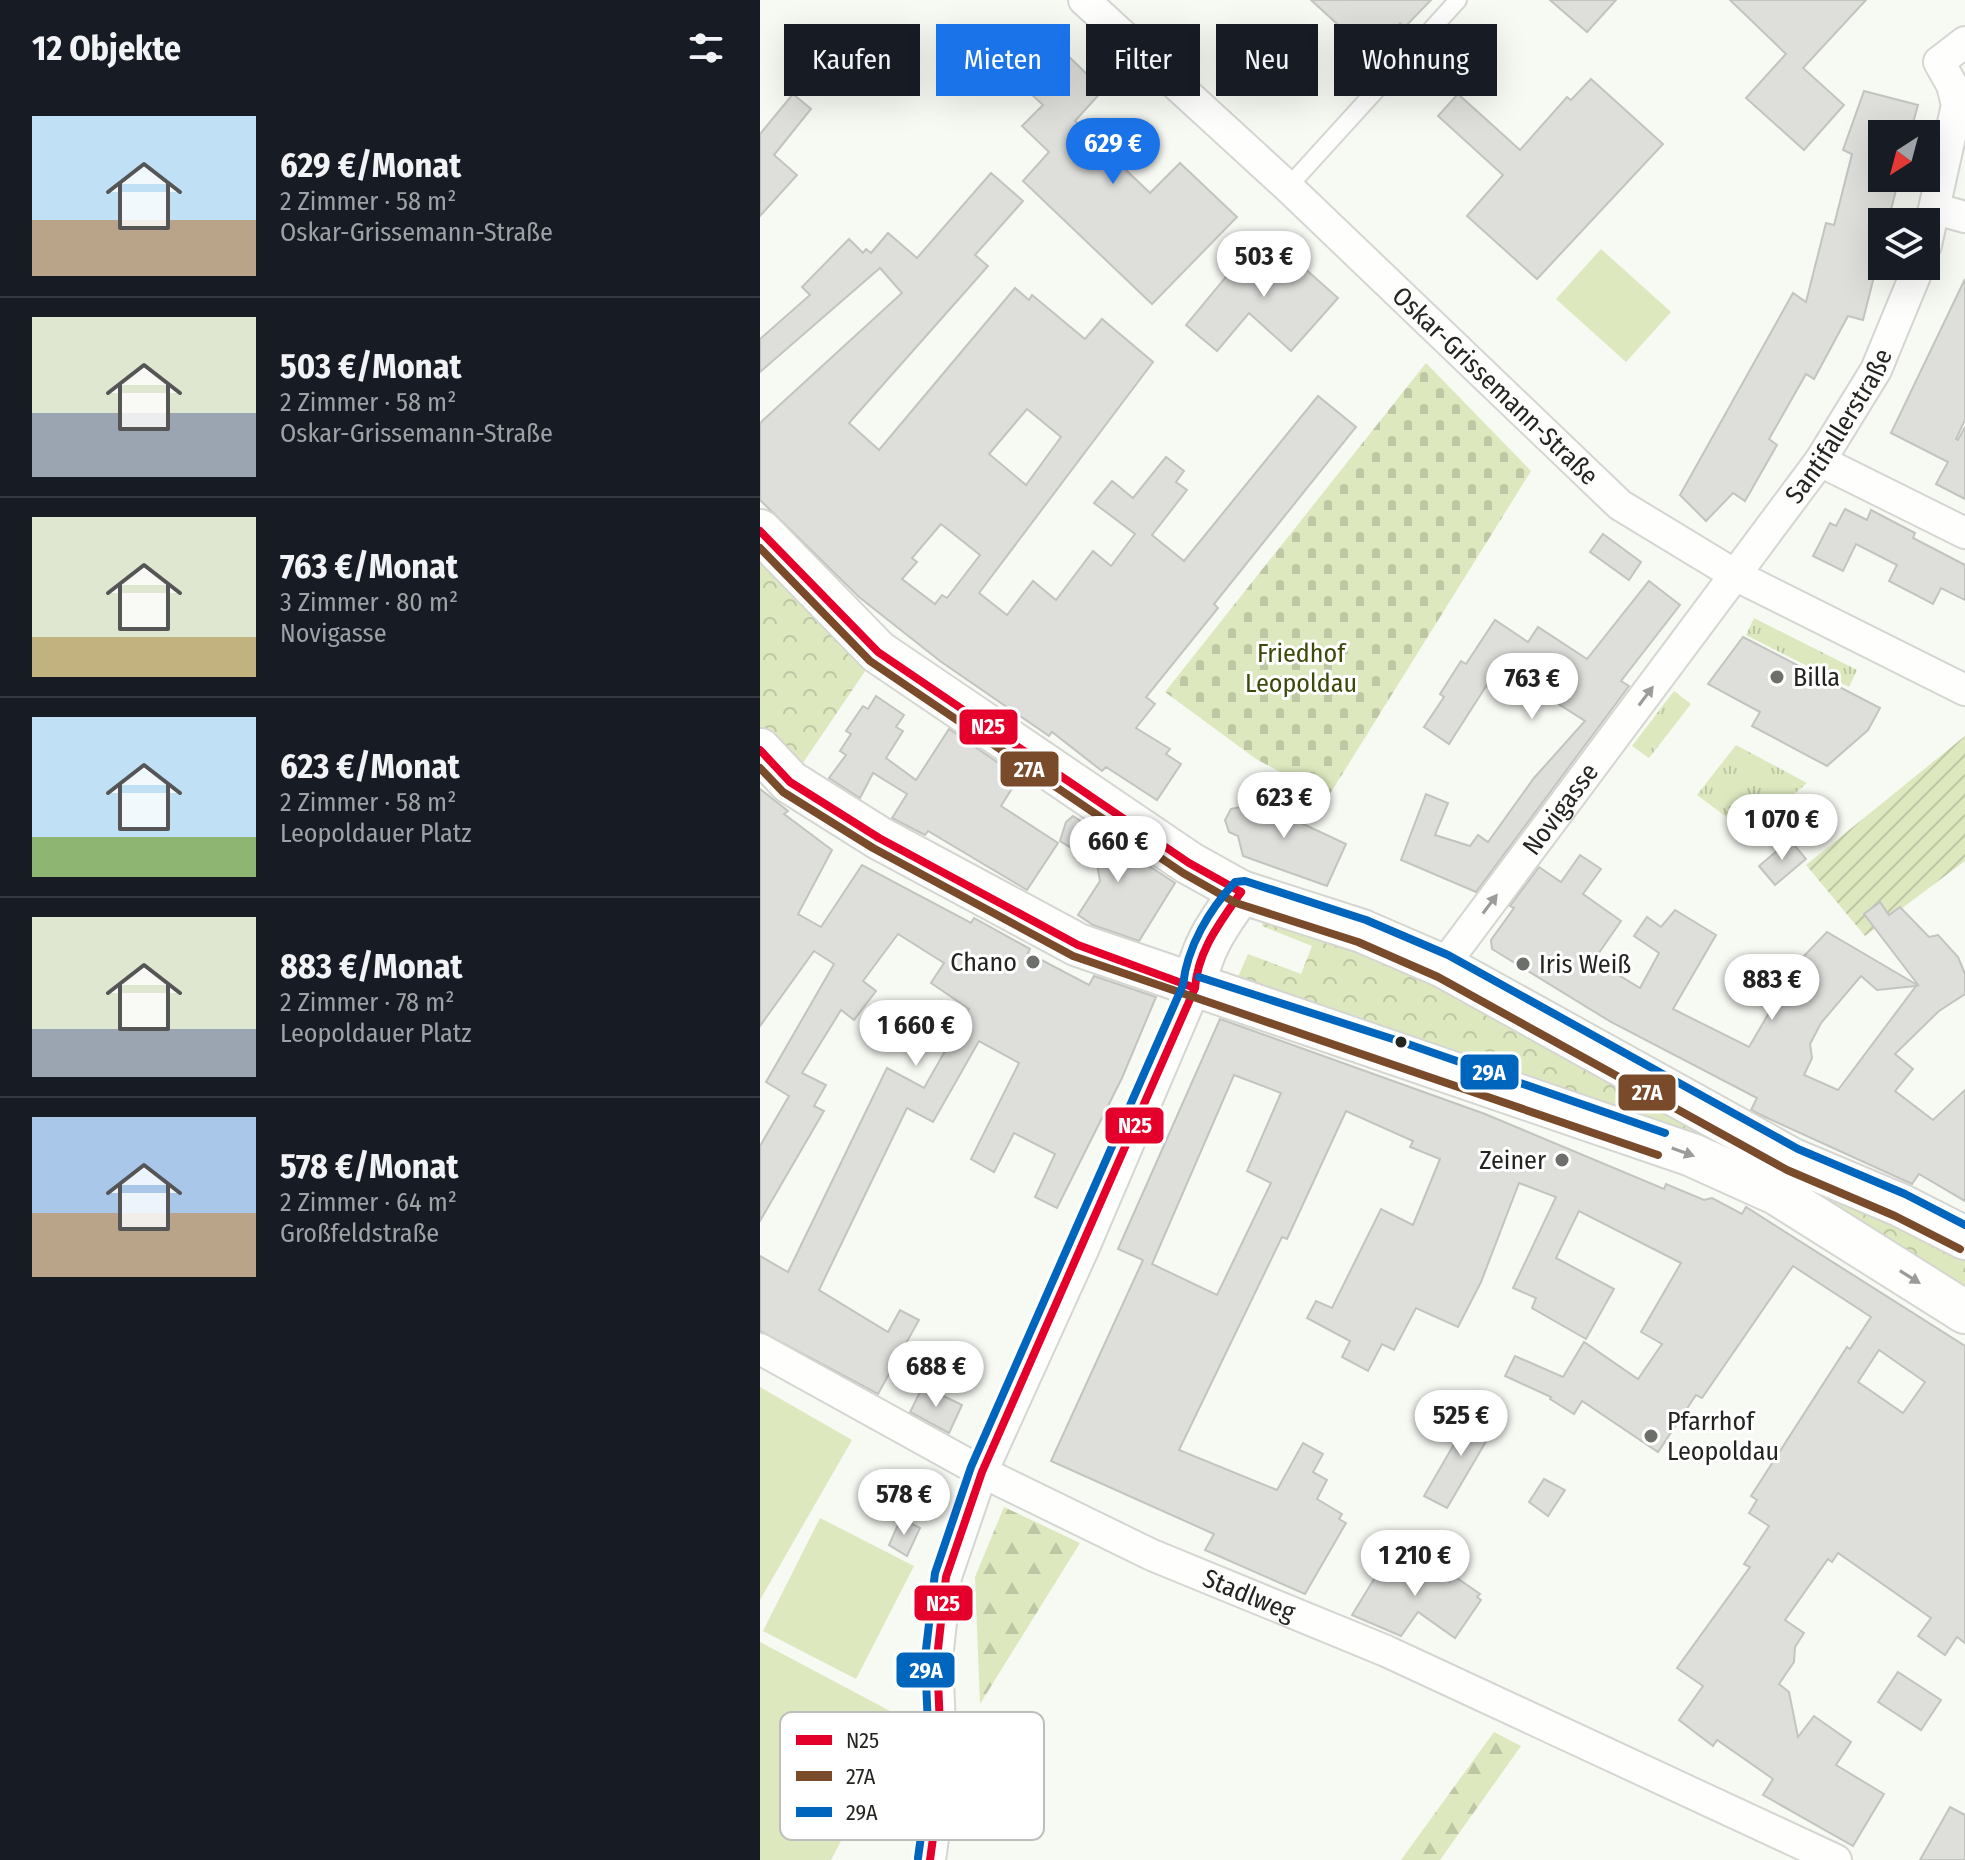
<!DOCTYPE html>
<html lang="de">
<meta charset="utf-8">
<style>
:root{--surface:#171b24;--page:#242831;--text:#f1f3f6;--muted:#9ea1a6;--line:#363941;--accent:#1a73e8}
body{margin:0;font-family:"Fira Sans Condensed",sans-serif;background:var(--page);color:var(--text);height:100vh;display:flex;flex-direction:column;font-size:30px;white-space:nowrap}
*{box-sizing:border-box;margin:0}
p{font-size:26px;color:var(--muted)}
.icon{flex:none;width:44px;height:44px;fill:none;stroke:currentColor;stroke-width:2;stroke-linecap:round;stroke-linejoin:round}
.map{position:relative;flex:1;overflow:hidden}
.panel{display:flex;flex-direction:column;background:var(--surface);width:760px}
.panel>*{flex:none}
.banner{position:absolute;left:24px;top:24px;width:760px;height:72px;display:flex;gap:16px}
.needle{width:52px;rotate:216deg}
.fabs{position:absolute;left:1108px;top:120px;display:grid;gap:16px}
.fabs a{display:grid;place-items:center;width:72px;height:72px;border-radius:0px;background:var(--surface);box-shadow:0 8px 32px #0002;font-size:40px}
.price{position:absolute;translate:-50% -68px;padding:0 18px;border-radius:28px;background:#fff;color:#222;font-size:26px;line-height:52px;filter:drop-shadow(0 2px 4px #0008)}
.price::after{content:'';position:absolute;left:50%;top:48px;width:24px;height:18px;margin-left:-12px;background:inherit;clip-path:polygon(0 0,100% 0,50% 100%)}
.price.on{background:var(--accent);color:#fff}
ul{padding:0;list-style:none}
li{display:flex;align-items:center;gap:24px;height:200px;padding:0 32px}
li+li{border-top:2px solid var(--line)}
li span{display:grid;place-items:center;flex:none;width:224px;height:160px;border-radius:0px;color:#555}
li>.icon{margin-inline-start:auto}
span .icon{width:96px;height:96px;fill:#fffc;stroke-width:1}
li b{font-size:34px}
h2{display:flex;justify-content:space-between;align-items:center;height:96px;padding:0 32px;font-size:34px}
.tag{padding:0 28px;border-radius:0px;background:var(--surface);box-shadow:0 8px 32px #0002;font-size:28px;line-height:72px}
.tag.on{background:var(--accent);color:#fff}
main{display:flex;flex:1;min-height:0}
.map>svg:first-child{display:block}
</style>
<main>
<section class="panel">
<h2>12 Objekte<svg class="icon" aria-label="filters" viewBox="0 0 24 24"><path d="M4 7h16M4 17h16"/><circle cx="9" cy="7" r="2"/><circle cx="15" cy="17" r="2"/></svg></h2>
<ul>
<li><span style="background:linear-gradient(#bfe0f5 65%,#b9a48a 0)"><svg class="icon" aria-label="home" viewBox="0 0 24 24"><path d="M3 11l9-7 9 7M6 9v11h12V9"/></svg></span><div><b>629 €/Monat</b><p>2 Zimmer · 58 m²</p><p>Oskar-Grissemann-Straße</p></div></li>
<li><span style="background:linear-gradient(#dfe7d0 60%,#9aa5b1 0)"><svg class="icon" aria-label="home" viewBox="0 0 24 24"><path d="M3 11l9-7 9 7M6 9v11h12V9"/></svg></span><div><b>503 €/Monat</b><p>2 Zimmer · 58 m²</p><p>Oskar-Grissemann-Straße</p></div></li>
<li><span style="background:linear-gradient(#dfe7d0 75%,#c2b280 0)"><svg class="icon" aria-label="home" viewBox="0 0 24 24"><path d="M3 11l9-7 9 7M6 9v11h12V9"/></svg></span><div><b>763 €/Monat</b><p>3 Zimmer · 80 m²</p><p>Novigasse</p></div></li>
<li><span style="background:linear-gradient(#bfe0f5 75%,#8fb573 0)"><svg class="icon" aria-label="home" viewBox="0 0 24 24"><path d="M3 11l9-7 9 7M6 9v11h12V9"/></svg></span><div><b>623 €/Monat</b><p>2 Zimmer · 58 m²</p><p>Leopoldauer Platz</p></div></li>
<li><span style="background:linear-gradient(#dfe7d0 70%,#9aa5b1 0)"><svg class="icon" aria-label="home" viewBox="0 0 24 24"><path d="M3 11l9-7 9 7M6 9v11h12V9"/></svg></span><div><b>883 €/Monat</b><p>2 Zimmer · 78 m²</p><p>Leopoldauer Platz</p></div></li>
<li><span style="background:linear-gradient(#a9c7e8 60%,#b9a48a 0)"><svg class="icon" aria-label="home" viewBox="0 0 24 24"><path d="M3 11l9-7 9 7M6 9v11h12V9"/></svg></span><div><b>578 €/Monat</b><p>2 Zimmer · 64 m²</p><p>Großfeldstraße</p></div></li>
</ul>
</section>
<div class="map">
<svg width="1205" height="1860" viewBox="0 0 1205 1860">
<defs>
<pattern id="grass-tufts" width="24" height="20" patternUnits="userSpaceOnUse" patternTransform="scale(2)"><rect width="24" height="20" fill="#dde8bf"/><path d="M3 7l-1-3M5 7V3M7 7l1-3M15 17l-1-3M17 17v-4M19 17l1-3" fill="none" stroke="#bdc7a4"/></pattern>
<pattern id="forest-firs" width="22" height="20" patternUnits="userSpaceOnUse" patternTransform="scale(2)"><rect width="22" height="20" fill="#dde8bf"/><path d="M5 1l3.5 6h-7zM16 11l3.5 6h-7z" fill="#bdc7a4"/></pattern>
<pattern id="cemetery-stones" width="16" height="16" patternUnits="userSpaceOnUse" patternTransform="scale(2)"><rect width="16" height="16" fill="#dde8bf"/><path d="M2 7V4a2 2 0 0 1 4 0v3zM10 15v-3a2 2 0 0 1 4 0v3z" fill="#bdc7a4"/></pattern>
<pattern id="park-crowns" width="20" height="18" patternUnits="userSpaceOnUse" patternTransform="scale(2)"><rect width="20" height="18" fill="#dde8bf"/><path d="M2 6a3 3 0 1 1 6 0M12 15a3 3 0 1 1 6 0" fill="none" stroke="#bdc7a4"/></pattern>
<pattern id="garden-furrows" width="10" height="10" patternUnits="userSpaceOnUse" patternTransform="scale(2)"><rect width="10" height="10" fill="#dde8bf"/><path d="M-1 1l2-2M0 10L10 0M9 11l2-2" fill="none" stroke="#bdc7a4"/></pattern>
</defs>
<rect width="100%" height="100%" fill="#f7f9f3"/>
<g fill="url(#grass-tufts)">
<path d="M994,618L1097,670L1089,687L986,635Z"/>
<path d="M914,691L931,704L889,758L872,746Z"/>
<path d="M976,745L1047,783L988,833L937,795Z"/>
</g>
<g fill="url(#forest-firs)">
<path d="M244,1507L320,1543L220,1704L215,1577Z"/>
<path d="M734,1732L761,1746L680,1860H641Z"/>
</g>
<path fill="url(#cemetery-stones)" d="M666,363L771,471L568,797L496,759L405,692Z"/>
<g fill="url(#park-crowns)">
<path d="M0,531L118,652L30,782L0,750Z"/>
<path d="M504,917L625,957L1205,1247V1293L630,1032L478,977L488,954L541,974L552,946L502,926Z"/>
</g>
<path fill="url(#garden-furrows)" d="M1205,736V861L1105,936L1046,865Z"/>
<g fill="#dde8bf">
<path d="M841,249L911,312L866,362L796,299Z"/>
<path d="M0,1387L92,1440L0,1600Z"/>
<path d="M60,1518L154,1566L96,1679L3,1631Z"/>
<path d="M0,1642L145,1719L71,1860H0Z"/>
</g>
<g fill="#dedfdb" stroke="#c2c4bf" stroke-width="2" fill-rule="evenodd">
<path d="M551,0H671L645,27L640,23L611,55Z"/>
<path d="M790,0H856L827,32Z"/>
<path d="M970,0H1106L1043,68L1084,105L1044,150L986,98L1026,54Z"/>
<path d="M288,36L343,90L315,121L390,193L420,163L477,217L392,304L263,181L289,152L262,126L283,105L256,80L278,56L274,52Z"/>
<path d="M831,79L903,144L777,279L707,216L743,175L678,116L698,94L760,150L807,97L811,100Z"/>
<path d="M1104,91L1158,105L1150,134H1122V178H1139L1128,222H1122V245L1103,320L1088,316L1054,379L1046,374L1009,439L1017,445L985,501L973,493L946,521L920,495L1033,293L1046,302L1066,223L1074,225L1092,154L1083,150Z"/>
<path d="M33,94L51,109L14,155L37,175L0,216V134Z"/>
<path d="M231,173L263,201L215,255L228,266L89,423L119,450L255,288L269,300L272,295L325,339L342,319L393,362L219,593L247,615L273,581L296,600L333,551L351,566L375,534L334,503L352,481L373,498L406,457L424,471L416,482L427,490L392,535L424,561L558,396L596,427L454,604L458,608L386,697L395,704L376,728L410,749L406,754L421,764L397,800L346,767L342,771L292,732L289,736L180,661L99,597L0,500V423L142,293L120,268L0,372V339L50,295L42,287L89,239L103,253L106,249L111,253L128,233L157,258ZM267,409L301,437L266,485L229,454ZM181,524L220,555L187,598L182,595L175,604L142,579L157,562L152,558Z"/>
<path d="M499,237L540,271L543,267L578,298L531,351L489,313L457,351L426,325Z"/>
<path d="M1205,279V420L1196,439L1198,440L1205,427V499L1176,484L1188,462L1131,433Z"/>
<path d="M1085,509L1107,520L1111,510L1155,533L1153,538L1205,565V600L1181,588L1173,604L1129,581L1137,565L1096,544L1083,571L1053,556L1070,523L1076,526Z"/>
<path d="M843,534L881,562L869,580L830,552Z"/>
<path d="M889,581L920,605L861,681L869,686L716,892L641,860L666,794L688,803L675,835L710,846L718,835L728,842L774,778L825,721L739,666L689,744L664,727L684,697L680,694L701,661L706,664L735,620L768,642L778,627L827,659Z"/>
<path d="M983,637L1120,708L1108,730L1067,766L992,726L1000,712L948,684Z"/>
<path d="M116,696L144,715L136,727L143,731L126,758L156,780L189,729L253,773L258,779L241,806L298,843L267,890L168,831L165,835L132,818L147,794L113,773L100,798L69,778L86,755L80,751L91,734L86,731L103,706L108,709Z"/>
<path d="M0,789L28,811L24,814L72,850L38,914L61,927L102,865L211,923L214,918L270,949L268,953L329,985L334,976L396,997L362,1078L297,1208L275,1197L295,1154L254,1133L234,1172L211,1159L259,1063L219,1041L173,1122L147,1108L59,1290L128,1332L140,1310L159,1320L118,1394L0,1331V1256L28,1272L127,1068L164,1088L209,1009L171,983L184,963L138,934L103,981L116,991L94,1020L81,1010L42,1073L66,1085L54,1106L64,1111L0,1221V1146L29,1096L6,1082L74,964L54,951L0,1026Z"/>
<path d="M500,794L545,814L541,823L586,844L567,886L483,856L478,836L469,832L465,820L471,809L496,804Z"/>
<path d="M313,816L415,883L379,941L333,925L318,915L340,881L337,864L300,841L306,822Z"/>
<path d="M1030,840L1046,859L1015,885L999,866Z"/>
<path d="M820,855L841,869L823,894L861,921L834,960L880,988L899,953L874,936L887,917L901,927L915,910L956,935L913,1009L989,1047L1040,960L1067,932L1159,986L1104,914L1120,902L1129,915L1140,907L1169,937L1178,935L1198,957L1205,974V994L1179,1011L1135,1054L1153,1069L1135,1091L1173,1120L1205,1090V1201L1159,1174L1152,1184L1003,1116L991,1110L997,1098L851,1022L732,949L731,940L754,908L750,906L779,867L801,882ZM1101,976L1117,990L1156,986L1078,1090L1044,1075L1052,1058L1050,1044L1061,1023Z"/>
<path d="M460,1019L725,1114L904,1189L906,1184L944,1200L952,1198L982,1214L986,1207L1205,1346V1643L1197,1637L1185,1655L1158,1636L1171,1618L1078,1553L1072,1562L1068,1559L1025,1620L1044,1633L1035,1647L1034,1662L1019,1684L1029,1692L1038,1737L1054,1716L1091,1742L1076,1765L1124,1794L1093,1846L1003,1795L1013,1779L957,1740L953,1746L919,1720L943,1686L917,1668L990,1567L984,1564L1009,1526L989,1513L997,1500L991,1496L1087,1347L1090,1349L1111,1317L1033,1266L942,1398L936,1395L898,1452L822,1401L814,1414L790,1399L791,1397L745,1376L755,1356L803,1377L824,1342L878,1379L902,1344L881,1332L921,1263L819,1211L796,1258L854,1289L826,1339L772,1308L776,1298L753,1288L796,1197L759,1183L721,1282L698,1327L656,1308L634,1350L622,1344L608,1371L582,1357L590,1341L547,1318L556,1301L572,1308L621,1209L653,1225L680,1159L650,1147L653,1141L586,1111L527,1239L522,1237L419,1450L517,1490L543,1443L563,1454L553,1472L567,1480L557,1499L582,1514L579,1519L586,1523L545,1594L445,1550L454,1534L291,1461L383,1260L358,1249ZM474,1075L521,1093L487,1171L511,1183L457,1295L392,1264ZM1119,1350L1165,1382L1143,1413L1098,1382Z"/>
<path d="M163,1386L202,1405L189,1433L150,1412Z"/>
<path d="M715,1408L738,1421L687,1508L664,1496Z"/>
<path d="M784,1479L805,1490L788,1516L769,1502Z"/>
<path d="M141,1518L160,1528L147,1556L129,1545Z"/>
<path d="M633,1548L689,1582L694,1576L720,1594L717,1597L721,1600L695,1638L658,1612L641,1636L592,1615Z"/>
<path d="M1138,1672L1181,1700L1161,1730L1118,1702Z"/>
<path d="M1190,1807L1205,1815V1860H1160Z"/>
</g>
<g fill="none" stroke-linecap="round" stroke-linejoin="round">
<defs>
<path id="lane" d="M528,187L698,0"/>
<g id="street">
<path id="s1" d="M324,0L528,187L860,505L977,576L1205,690"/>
<path d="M1176,209L1205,217"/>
<path d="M1166,245L1197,105L1192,85L1179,62L1205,42"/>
<path d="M1060,461L1205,533"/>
<path id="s2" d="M683,966L1060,461L1116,370L1159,266"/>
<path id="s3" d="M0,1349L222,1472L392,1555L626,1651L1076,1860"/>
<path d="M170,1860L182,1772L177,1658L186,1577L222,1472L322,1252L435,988"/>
</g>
<g id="secondary">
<path d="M0,531L118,652L429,863L481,892L602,931L683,966L1033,1160L1140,1205L1205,1238"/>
<path d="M0,750L30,782L119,838L318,945L932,1155L1016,1193L1205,1312"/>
<path d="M435,988C439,950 459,923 481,892"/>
</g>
</defs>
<use href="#lane" stroke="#d5d6d1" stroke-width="20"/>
<use href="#street" stroke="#d5d6d1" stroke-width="34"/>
<use href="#secondary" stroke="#d5d6d1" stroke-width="46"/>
<use href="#lane" stroke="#fefefd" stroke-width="16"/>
<use href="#street" stroke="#fefefd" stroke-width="30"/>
<use href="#secondary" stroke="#fefefd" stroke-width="42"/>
<defs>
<g id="bus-1">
<path d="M0,531L118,652L429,863L481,892"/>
<path d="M0,750L30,782L119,838L318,945L435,988"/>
<path d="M170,1860L182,1772L177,1658L186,1577L222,1472L435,988C438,950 460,923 481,892"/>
</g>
<g id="bus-2">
<path d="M0,548L110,661L423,873L476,903L598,942L678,977L1027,1170L1135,1216L1200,1249"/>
<path d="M0,768L23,792L113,848L313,956L898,1155"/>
</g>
<g id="bus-3">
<path d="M439,977L642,1042L905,1133"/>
<path d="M158,1858L170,1771L165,1658L175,1573L211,1467L423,985C427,947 449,910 475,882L485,881L606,920L688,955L1038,1149L1145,1194L1205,1225"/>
</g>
</defs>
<use href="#bus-1" stroke="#fff" stroke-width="14"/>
<use href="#bus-2" stroke="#fff" stroke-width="14"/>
<use href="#bus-3" stroke="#fff" stroke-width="14"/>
<use href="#bus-1" stroke="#e4002b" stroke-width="8"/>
<use href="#bus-2" stroke="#7a4b2a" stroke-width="8"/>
<use href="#bus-3" stroke="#0065bd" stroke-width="8"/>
</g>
<defs><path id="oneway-solid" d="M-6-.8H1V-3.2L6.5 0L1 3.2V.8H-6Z" transform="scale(2)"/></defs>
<g fill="#9b9c9a">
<use href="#oneway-solid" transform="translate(886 696) rotate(-53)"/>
<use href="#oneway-solid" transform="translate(730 904) rotate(-53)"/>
<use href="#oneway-solid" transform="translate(923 1152) rotate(20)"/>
<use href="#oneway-solid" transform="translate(1150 1277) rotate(32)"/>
</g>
<g fill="#6d6f6a" stroke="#fff" stroke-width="3">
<circle cx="1017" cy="677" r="8"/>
<circle cx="273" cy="962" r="8"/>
<circle cx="763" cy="964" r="8"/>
<circle cx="802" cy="1160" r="8"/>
<circle cx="891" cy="1436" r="8"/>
</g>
<circle fill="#232521" stroke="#fff" stroke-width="3" cx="641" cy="1042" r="7"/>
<g text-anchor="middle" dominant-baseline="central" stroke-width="6" stroke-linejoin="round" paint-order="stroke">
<g font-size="26" fill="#232521" stroke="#fff">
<text stroke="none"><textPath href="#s1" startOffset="564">Oskar-Grissemann-Straße</textPath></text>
<text stroke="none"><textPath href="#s2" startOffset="670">Santifallerstraße</textPath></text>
<text stroke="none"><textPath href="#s2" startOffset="196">Novigasse</textPath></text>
<text stroke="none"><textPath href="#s3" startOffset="548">Stadlweg</textPath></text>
</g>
<g font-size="26" fill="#3c4908" stroke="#fff">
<text x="541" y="653">Friedhof<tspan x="541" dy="30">Leopoldau</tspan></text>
</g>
<g font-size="26" fill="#232521" stroke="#fff" text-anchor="start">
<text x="1033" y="677">Billa</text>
<text x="257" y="962" text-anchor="end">Chano</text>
<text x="779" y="964">Iris Weiß</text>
<text x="786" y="1160" text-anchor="end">Zeiner</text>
<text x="907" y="1421">Pfarrhof<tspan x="907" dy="30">Leopoldau</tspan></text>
</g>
</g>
<rect x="20" y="1712" width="264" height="128" rx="12" fill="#fff" stroke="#bdbebc" stroke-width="2"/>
<rect x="36" y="1735" width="36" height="10" fill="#e4002b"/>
<rect x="36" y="1771" width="36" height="10" fill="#7a4b2a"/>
<rect x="36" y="1807" width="36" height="10" fill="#0065bd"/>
<g font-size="22" fill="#232521">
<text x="86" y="1748">N25</text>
<text x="86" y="1784">27A</text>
<text x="86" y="1820">29A</text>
</g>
<g stroke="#fff" stroke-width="3">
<rect x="198" y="708" width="61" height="38" rx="8" fill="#e4002b"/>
<rect x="239" y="750" width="61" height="38" rx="8" fill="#7a4b2a"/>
<rect x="699" y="1053" width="61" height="38" rx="8" fill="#0065bd"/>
<rect x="857" y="1073" width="60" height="39" rx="8" fill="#7a4b2a"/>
<rect x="344" y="1106" width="61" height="39" rx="8" fill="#e4002b"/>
<rect x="153" y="1584" width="61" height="38" rx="8" fill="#e4002b"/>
<rect x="135" y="1651" width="61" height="38" rx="8" fill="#0065bd"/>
</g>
<g font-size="22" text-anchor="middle" font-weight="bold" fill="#fff">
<text x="228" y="734">N25</text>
<text x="269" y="777">27A</text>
<text x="729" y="1080">29A</text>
<text x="887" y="1100">27A</text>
<text x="375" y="1133">N25</text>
<text x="183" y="1611">N25</text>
<text x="166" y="1678">29A</text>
</g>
</svg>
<div class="fabs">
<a><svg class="needle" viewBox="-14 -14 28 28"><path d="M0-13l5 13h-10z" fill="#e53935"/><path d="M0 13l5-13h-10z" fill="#9ea1a6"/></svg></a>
<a><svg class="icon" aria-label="layers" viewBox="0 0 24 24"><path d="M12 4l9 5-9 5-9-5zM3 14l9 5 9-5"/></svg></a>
</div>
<b class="price on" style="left:353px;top:186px">629 €</b>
<b class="price" style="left:504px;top:299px">503 €</b>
<b class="price" style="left:772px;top:721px">763 €</b>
<b class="price" style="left:524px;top:840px">623 €</b>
<b class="price" style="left:1022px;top:862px">1 070 €</b>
<b class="price" style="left:358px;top:884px">660 €</b>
<b class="price" style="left:1012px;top:1022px">883 €</b>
<b class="price" style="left:156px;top:1068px">1 660 €</b>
<b class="price" style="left:176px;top:1409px">688 €</b>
<b class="price" style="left:701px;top:1458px">525 €</b>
<b class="price" style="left:144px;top:1537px">578 €</b>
<b class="price" style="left:655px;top:1598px">1 210 €</b>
<div class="banner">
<a class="tag">Kaufen</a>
<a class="tag on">Mieten</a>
<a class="tag">Filter</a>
<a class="tag">Neu</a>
<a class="tag">Wohnung</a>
</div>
</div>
</main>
